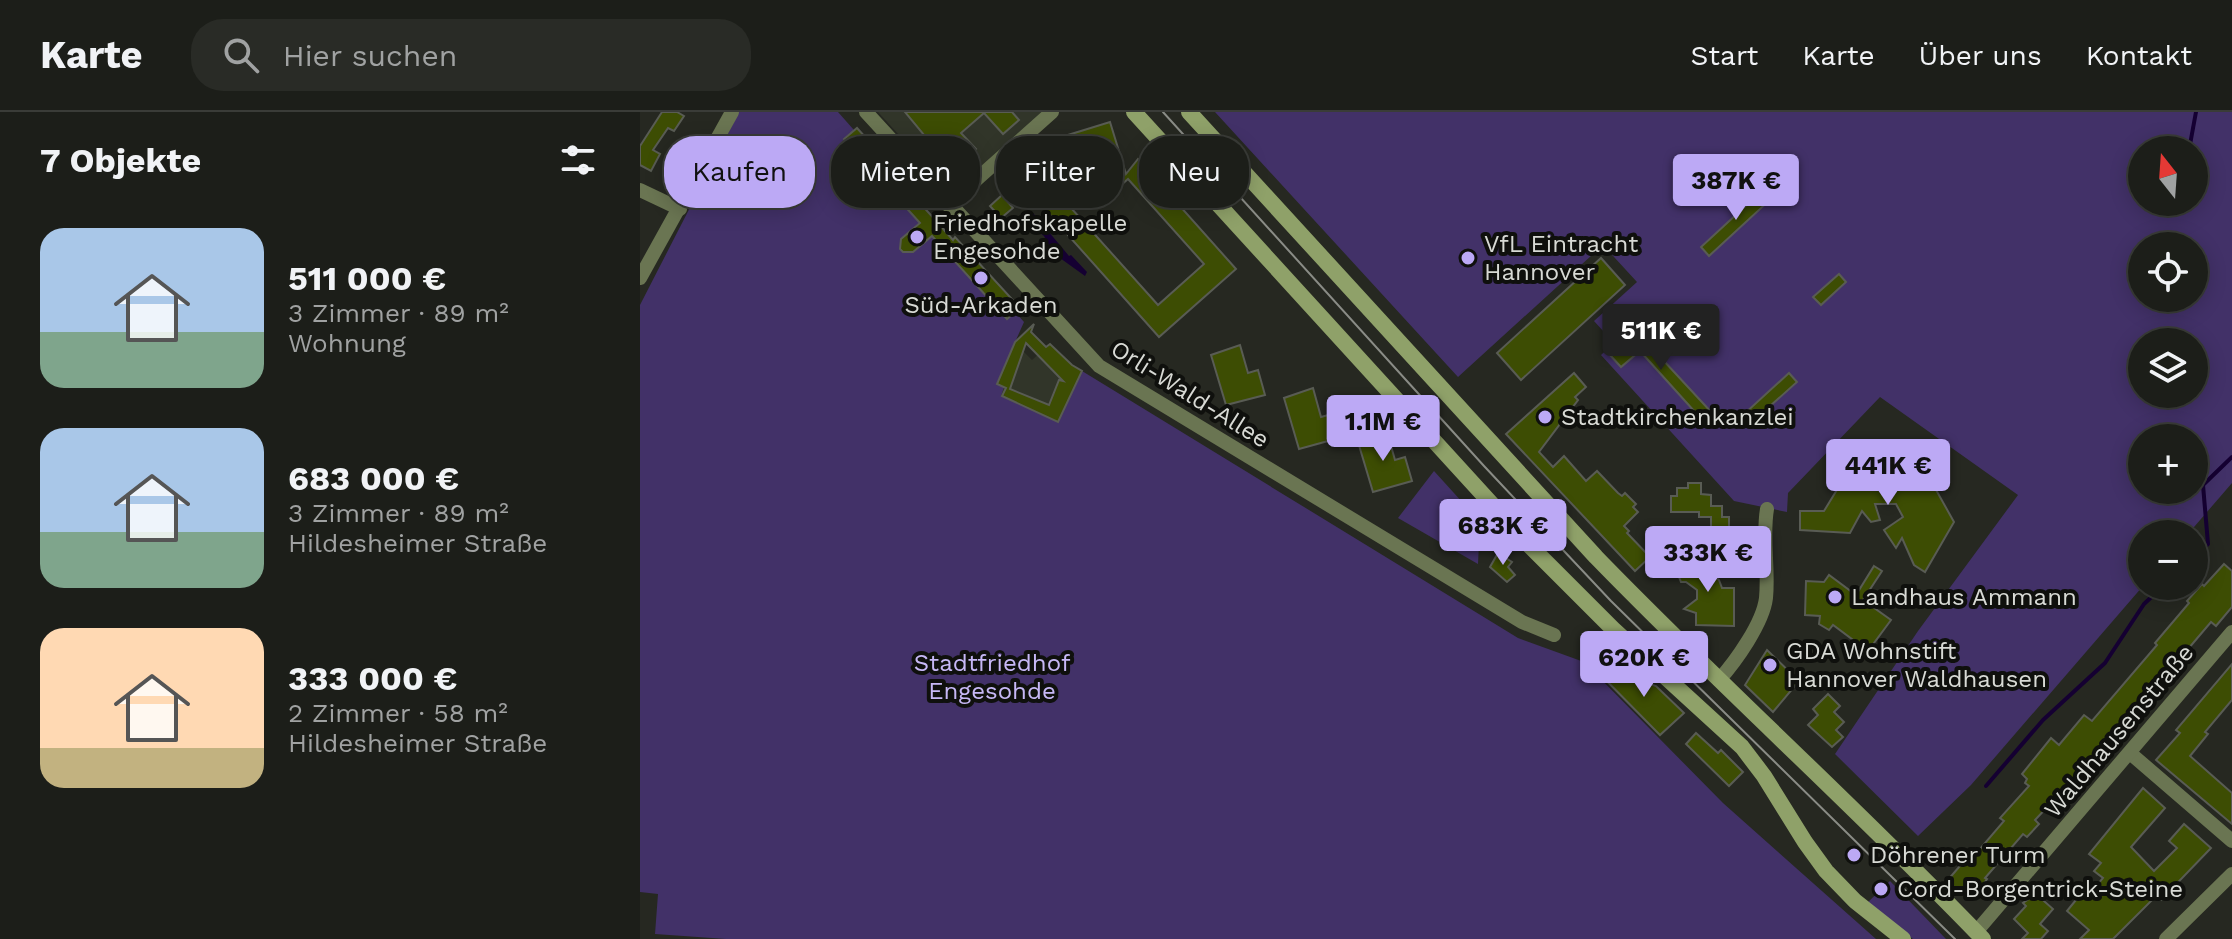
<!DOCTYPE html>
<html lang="de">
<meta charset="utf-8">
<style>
:root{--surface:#1c1e19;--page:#292b26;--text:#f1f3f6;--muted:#a0a2a2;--line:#3a3c38;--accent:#bca9f5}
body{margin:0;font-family:"Work Sans",sans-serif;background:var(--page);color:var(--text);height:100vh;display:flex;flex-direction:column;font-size:30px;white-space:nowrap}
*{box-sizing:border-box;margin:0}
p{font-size:26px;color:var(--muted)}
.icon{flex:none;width:44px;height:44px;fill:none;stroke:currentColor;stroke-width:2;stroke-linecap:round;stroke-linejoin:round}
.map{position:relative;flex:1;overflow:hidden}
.panel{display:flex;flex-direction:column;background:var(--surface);width:640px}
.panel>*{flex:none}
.top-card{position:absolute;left:24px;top:24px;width:760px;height:72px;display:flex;gap:16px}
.needle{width:52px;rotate:343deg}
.fabs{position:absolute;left:1488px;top:24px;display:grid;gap:16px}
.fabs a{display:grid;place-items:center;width:80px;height:80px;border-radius:50%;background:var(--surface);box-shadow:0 4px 20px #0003,0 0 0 2px var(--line);font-size:40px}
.price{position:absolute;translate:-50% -68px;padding:0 18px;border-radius:8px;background:var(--accent);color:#111;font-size:26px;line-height:52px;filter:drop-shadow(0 2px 4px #0008)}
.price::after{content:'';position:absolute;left:50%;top:48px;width:24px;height:18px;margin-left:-12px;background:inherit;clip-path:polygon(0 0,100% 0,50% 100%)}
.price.selected{background:#222;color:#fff}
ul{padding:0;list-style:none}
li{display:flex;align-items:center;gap:24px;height:200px;padding:0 40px}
li span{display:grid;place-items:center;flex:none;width:224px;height:160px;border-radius:24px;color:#555}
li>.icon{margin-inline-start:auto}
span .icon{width:96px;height:96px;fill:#fffc;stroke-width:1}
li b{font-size:34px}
h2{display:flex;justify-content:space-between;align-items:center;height:96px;padding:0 40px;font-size:34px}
.pill{padding:0 28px;border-radius:32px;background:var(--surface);box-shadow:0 4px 20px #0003,0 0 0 2px var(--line);font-size:28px;line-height:72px}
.pill.selected{background:var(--accent);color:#111}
header{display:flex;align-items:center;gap:48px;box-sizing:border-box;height:112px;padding:0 40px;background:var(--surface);border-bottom:2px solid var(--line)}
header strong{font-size:38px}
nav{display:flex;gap:44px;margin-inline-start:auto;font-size:28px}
.search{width:560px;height:72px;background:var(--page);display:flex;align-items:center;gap:20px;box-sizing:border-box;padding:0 28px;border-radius:32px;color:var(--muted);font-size:30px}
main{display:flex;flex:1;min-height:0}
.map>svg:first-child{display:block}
</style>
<header>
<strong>Karte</strong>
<div class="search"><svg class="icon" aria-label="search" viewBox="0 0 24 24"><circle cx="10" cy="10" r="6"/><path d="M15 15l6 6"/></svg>Hier suchen</div>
<nav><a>Start</a><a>Karte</a><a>Über uns</a><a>Kontakt</a></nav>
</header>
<main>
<section class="panel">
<h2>7 Objekte<svg class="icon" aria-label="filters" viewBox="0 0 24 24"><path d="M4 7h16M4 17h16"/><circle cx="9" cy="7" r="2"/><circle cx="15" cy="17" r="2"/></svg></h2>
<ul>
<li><span style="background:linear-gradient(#a9c7e8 65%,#7fa58c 0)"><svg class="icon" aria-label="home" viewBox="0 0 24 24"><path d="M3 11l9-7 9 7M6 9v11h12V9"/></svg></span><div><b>511 000 €</b><p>3 Zimmer · 89 m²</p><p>Wohnung</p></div></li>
<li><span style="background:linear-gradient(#a9c7e8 65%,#7fa58c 0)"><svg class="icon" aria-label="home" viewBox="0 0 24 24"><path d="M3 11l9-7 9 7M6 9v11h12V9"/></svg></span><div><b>683 000 €</b><p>3 Zimmer · 89 m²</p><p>Hildesheimer Straße</p></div></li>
<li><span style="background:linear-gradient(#ffd9b3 75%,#c2b280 0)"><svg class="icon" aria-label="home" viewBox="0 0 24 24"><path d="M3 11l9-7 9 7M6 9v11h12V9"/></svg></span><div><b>333 000 €</b><p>2 Zimmer · 58 m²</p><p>Hildesheimer Straße</p></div></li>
</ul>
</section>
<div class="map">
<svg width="1592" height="827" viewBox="0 0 1592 827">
<rect width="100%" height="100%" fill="#262821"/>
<g fill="#313529">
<path d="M238,0H404L312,81Z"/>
<path d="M410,232L432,253L442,259L418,310L360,284L357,272L366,250L383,239L392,248Z"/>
</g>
<g fill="#423168" fill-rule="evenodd">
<path d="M99,0H198L384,210L357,271L364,275L361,284L418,310L442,259L878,526L944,550L1083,691L1236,827H86L15,822L18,782L0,780V193Z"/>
<path d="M575,0H1592V371L1548,422H1502L1503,474L1331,673L1278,724L1195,642L1278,519L1378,383L1240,285L1148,381L1147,400L1094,389L961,243L974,231L954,209L997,170L963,133L818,265ZM1502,38H1554V90H1502ZM1502,134H1554V186H1502ZM1502,230H1554V282H1502ZM1502,326H1554V378H1502Z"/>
<path d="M794,359L852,423L839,431L838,452L758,406Z"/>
<path d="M1250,769L1306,827H1273L1226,792Z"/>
</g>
<path fill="#150032" d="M393,101L429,144L431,143L447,160L445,164L413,141L404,124L390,113L387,107Z"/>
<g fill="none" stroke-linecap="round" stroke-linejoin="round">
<g stroke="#150032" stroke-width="4">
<path d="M1549,38L1556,0"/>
<path d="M1554,445L1568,432L1563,373L1592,345"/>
<path d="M1346,674L1403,608L1465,551L1504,492L1523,474"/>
</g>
</g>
<g fill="#3d4d03" stroke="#595c54" stroke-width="2" fill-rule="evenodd">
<path d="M22,0H37L44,4L34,19L28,16L13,38L20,42L11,59L0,53V34Z"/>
<path d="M265,0H372L379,8L363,22L344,1L321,21L336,37L313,58Z"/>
<path d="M470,10L486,62L498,47L596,157L519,225L395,86L393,88L382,75L403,57L418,73L414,77L518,193L564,152L488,67L472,81L457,85L451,80L452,64L442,67L428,23Z"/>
<path d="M217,16L281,87L278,89L298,111L313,128L315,125L380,196L367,207L292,124L273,140H263L260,137L261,127L280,111L204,27Z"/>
<path d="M1124,77L1132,86L1069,144L1061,135Z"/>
<path d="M362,83L373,96L361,106L350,94Z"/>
<path d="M961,146L985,173L881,268L857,241Z"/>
<path d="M1199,162L1206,170L1181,193L1173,185Z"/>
<path d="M394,212L391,220L406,235L410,232L432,253L442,259L418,310L362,284L366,276L357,272L375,230ZM386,231L423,269L419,268L409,293L370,277Z"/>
<path d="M998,221L1073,302L1064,310L1000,239L981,255L970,243Z"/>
<path d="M600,233L608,261L618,258L625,283L586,293L571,243Z"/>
<path d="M934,261L946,275L935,285L938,288L899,340L913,355L924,344L946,369L957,359L978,381L982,384L985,381L996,392L993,395L998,400L984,414L989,419L987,421L1010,445L995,459L866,322Z"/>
<path d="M1149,261L1157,270L1110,312L1103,303Z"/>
<path d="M673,276L681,305L692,302L699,326L659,337L644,286Z"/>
<path d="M747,320L755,348L765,345L772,369L733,380L718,330Z"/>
<path d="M1214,350L1281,351L1314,410L1285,460L1274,453L1262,426L1256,436L1244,418L1263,405L1256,392H1235L1240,408L1231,410L1222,399L1210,421L1160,418V399H1184Z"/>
<path d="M1048,371H1061V382L1071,383V394H1082V405H1089V416H1071V405H1059V400H1031V384H1037V376H1048Z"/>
<path d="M1056,440L1070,452L1071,461L1079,468L1082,476H1094V514L1056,513V501L1044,497L1057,487V478L1046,470H1041L1037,460L1042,455L1041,451H1046Z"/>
<path d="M858,441L872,450L868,455L875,463L867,470L850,455Z"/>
<path d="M1584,452L1592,459V495L1576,514L1571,510L1537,550L1535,548L1413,693L1411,691L1395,708L1399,712L1387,725L1383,722L1345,766L1347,767L1342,774L1344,776L1337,784L1332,780L1327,786L1307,769L1325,748L1328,751L1364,709L1360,706L1389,674L1385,671L1387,667L1382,662L1411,626L1419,633L1444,603L1452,609L1517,533L1515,531L1549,491L1547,489L1562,472L1564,474Z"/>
<path d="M1234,454L1242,459L1223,488L1251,508L1228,539L1193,513L1189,518L1179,512L1180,504L1165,503L1166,469L1184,470L1189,463L1216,483Z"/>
<path d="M1127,538L1159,569L1133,600L1105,573Z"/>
<path d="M948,550L1016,574L1044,601L1020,623Z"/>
<path d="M1592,552V588L1565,620L1568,622L1550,644L1592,681V712L1516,648L1540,621L1536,618Z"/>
<path d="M1188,582L1200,594L1194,600L1204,610L1196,618L1203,625L1192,635L1168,613L1178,603L1173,597Z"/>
<path d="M1056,621L1078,641L1081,638L1103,660L1089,674L1046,632Z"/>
<path d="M1503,676L1525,696L1491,735L1514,759L1537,736L1529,729L1544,712L1571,736L1521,788L1516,784L1473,827H1440L1449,818L1427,799L1444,778L1449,783L1463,766L1454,759L1461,751L1449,742Z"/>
<path d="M1396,782L1413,797L1400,812L1408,819L1401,827H1382L1388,821L1374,807L1386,794L1383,791Z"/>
</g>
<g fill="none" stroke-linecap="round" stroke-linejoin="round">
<g stroke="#6a7552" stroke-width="14">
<path d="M226,0L459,254L882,510L914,523"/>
<path d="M0,78L40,97"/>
<path d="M308,93L412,0"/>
<path d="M0,166L92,0"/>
<path d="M1079,568C1096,549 1123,511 1126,486C1129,456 1122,426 1127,397"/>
<path d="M1490,641L1592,729"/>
<path d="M1336,820L1592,520"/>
<path d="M1526,827L1592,762"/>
</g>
<g stroke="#8fa169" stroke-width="16">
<path d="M494,0L890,434L973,517L1102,635L1124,664L1165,730L1186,759L1215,789L1263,827"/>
<path d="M549,0L956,445C1082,575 1217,696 1343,827"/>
</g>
<path stroke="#8a8c86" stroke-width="2" d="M523,0L844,354L971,489L1315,827"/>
</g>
<g fill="#bca9f5" stroke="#0f100d" stroke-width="3">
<circle cx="277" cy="125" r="8"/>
<circle cx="828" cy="146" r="8"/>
<circle cx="341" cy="166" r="8"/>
<circle cx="905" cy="305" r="8"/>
<circle cx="1195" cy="485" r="8"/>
<circle cx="1130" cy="553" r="8"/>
<circle cx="1214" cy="743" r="8"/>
<circle cx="1241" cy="777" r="8"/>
</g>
<g text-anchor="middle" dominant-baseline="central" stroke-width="8" stroke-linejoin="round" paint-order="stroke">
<g font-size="24" fill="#d8dad5" stroke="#0f100d" text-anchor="start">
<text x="293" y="111">Friedhofskapelle<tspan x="293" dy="28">Engesohde</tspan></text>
<text x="844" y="132">VfL Eintracht<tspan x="844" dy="28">Hannover</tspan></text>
<text x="341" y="193" text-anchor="middle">Süd-Arkaden</text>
<text x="921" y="305">Stadtkirchenkanzlei</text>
<text x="1211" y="485">Landhaus Ammann</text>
<text x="1146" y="539">GDA Wohnstift<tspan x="1146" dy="28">Hannover Waldhausen</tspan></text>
<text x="1230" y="743">Döhrener Turm</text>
<text x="1257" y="777">Cord-Borgentrick-Steine</text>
</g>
<g font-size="24" fill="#d8dad5" stroke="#0f100d">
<text transform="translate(550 282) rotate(32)">Orli-Wald-Allee</text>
<text transform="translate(1479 619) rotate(-50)">Waldhausenstraße</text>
</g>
<g font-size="24" fill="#c7b8f6" stroke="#0f100d">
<text x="352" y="551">Stadtfriedhof<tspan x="352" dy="28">Engesohde</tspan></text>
</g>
</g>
</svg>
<div class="fabs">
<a><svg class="needle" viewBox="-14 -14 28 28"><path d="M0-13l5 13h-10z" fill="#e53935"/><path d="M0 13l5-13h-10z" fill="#a0a2a2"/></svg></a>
<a><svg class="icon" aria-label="locate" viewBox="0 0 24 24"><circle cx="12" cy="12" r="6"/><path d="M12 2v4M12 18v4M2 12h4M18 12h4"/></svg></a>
<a><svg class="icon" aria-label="layers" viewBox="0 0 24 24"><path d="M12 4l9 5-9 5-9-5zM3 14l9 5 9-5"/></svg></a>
<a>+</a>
<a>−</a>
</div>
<b class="price" style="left:1096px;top:110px">387K €</b>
<b class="price selected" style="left:1021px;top:260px">511K €</b>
<b class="price" style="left:743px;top:351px">1.1M €</b>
<b class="price" style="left:1248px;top:395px">441K €</b>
<b class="price" style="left:863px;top:455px">683K €</b>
<b class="price" style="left:1068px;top:482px">333K €</b>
<b class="price" style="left:1004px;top:587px">620K €</b>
<div class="top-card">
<a class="pill selected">Kaufen</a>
<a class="pill">Mieten</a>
<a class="pill">Filter</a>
<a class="pill">Neu</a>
</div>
</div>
</main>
